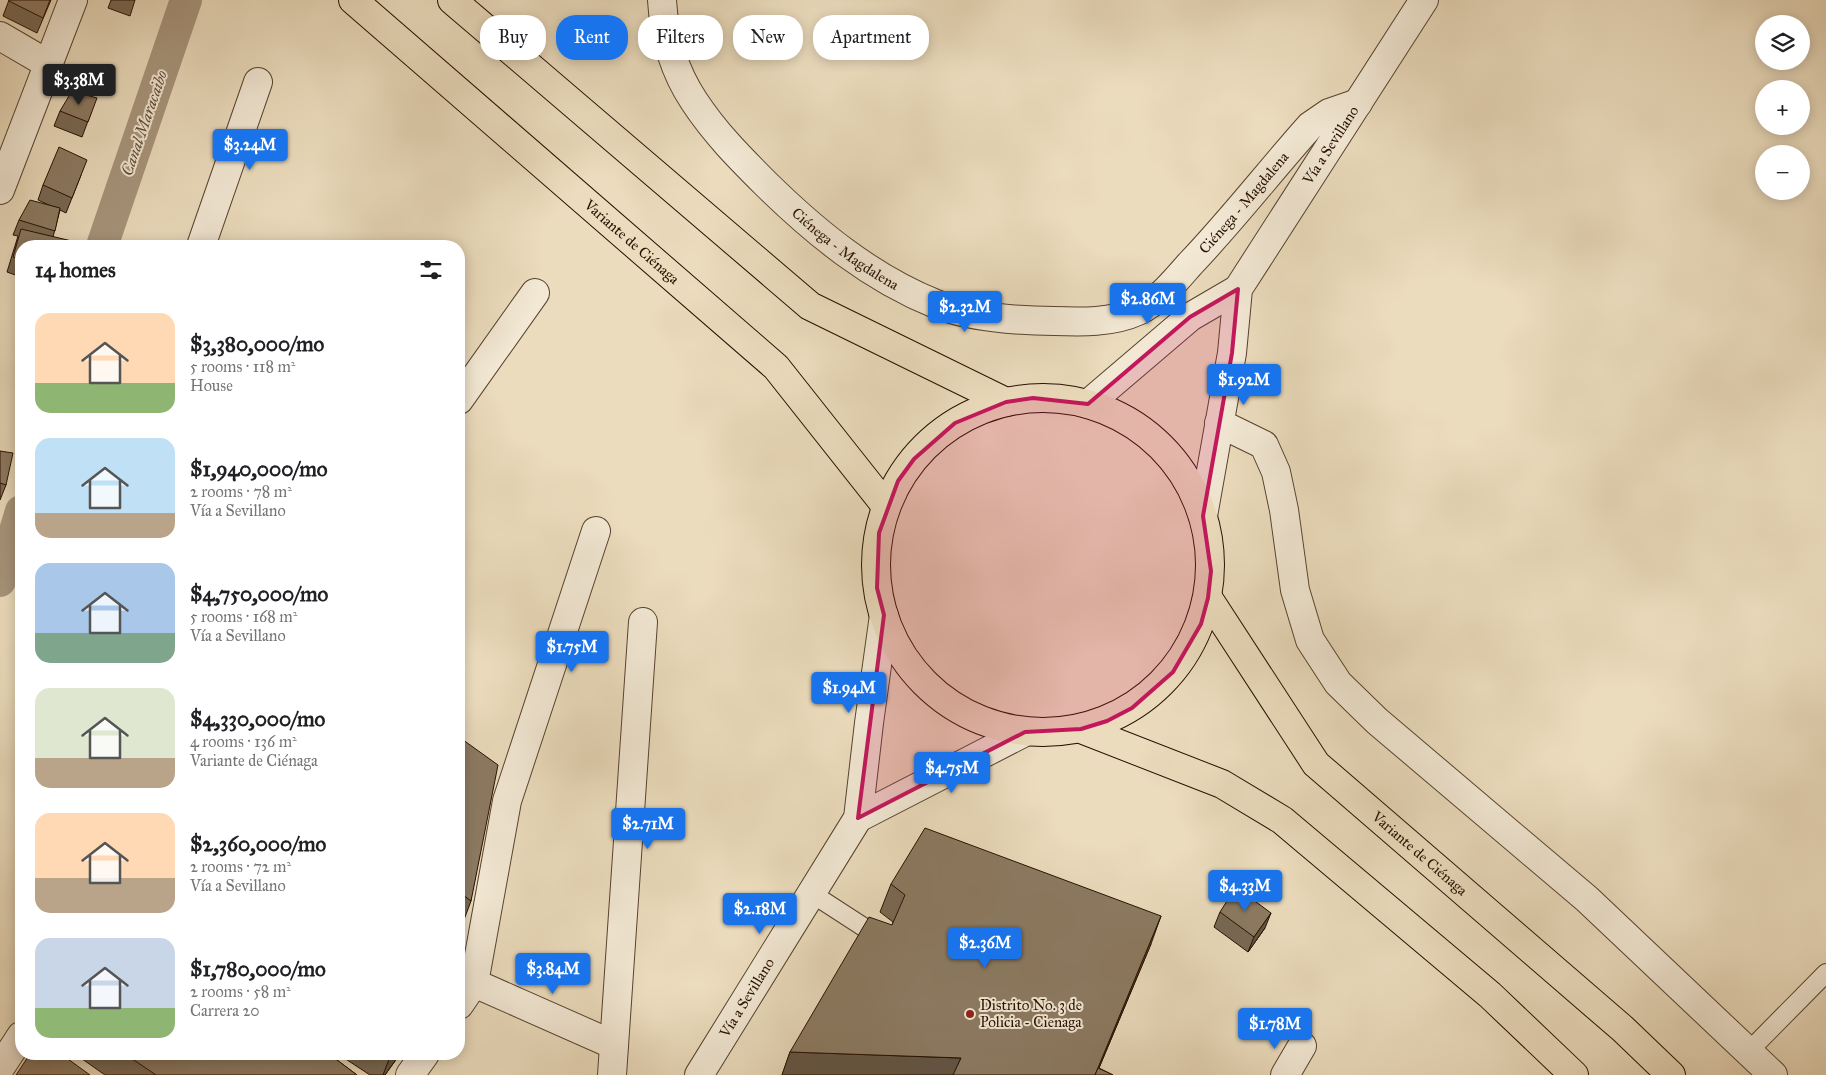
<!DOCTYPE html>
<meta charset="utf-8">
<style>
:root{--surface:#fff;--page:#f6f6f6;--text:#202124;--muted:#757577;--accent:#1a73e8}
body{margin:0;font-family:"IM FELL Great Primer",serif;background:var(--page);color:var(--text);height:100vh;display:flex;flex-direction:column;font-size:19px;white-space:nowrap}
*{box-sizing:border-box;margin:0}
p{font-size:16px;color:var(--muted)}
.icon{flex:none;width:28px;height:28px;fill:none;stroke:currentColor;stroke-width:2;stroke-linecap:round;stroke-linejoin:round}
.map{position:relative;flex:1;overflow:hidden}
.sheet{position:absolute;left:15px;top:240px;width:450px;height:820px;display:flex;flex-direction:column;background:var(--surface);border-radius:20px;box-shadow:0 2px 12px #0003}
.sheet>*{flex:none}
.guide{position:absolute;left:480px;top:15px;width:475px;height:45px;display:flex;gap:10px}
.fabs{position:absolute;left:1755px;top:15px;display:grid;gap:10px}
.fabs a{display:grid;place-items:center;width:55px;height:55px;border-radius:50%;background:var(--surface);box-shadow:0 2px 12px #0003;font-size:25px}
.price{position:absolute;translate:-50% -42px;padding:0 11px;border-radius:5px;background:var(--accent);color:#fff;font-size:16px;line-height:32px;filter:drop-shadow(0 1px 2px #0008)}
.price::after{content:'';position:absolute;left:50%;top:30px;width:15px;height:11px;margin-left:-8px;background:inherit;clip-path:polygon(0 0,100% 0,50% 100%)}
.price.selected{background:#222;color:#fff}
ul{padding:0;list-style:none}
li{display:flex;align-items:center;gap:15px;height:125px;padding:0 20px}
li span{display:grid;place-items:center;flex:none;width:140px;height:100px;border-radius:15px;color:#555}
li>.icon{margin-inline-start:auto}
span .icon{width:60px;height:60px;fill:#fffc;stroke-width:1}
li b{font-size:21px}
h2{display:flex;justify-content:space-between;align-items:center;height:60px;padding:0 20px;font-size:21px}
.chip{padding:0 18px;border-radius:20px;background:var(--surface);box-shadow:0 2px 12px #0003;font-size:18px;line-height:45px}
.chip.selected{background:var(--accent);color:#fff}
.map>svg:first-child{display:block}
</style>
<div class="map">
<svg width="1826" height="1075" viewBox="0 0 1826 1075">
<rect width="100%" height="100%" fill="#ebdcbd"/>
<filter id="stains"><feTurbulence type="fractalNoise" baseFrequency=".004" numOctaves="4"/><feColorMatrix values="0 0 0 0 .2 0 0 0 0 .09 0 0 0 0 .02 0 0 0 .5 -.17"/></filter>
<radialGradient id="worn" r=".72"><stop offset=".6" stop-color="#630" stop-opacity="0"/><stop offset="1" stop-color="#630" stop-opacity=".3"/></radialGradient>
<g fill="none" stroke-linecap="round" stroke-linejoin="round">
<g stroke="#a8967d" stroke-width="32">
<path d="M102,246L186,0"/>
<path d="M0,581L21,511"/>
</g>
<defs>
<g id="service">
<path d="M811,893L882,939"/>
<path d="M1748,1052L1826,973"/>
</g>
<g id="minor">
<path id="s1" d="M662,0C664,35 674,71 694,101C715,133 739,157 766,184C816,233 871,278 936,304C968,317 1020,321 1054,321C1081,322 1112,323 1138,311C1159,301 1175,281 1190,264C1232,220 1269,172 1310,126L1329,113L1358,103"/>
<path d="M0,36L48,64"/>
<path d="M0,190L73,0"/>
<path d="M201,246L258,82"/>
<path d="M459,400L535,293"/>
<path d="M1219,423L1264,445L1276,472L1284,510L1295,590L1310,640L1338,683L1377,721L1587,899L1773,1075"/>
<path d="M460,973L474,983L614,1045"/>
<path d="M459,1005L474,983L507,801L596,531"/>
<path d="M0,1068L21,1036"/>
<path d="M410,1075L425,1054"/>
<path d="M612,1075L643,622"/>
<path d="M1285,1075L1302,1046"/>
</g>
<g id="tertiary">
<path d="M1088,404L1190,317L1238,289"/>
<path id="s2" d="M1203,516L1232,353L1238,289L1424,0"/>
<path d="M858,818L1025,732"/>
<path id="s3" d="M699,1075L858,818L869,723L884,615"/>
</g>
<g id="trunk">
<path id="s4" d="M353,0L776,367L886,506"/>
<path d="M452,0L810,306L1006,402"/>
<circle cx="1043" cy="565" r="167"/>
<path id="s5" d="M1208,598L1316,764L1623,1029L1671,1075"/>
<path d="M1081,729L1222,784L1282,820L1490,995L1574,1075"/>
</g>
</defs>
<use href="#service" stroke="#57422f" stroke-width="20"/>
<use href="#minor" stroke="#57422f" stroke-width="30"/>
<use href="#tertiary" stroke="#57422f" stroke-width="30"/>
<use href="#trunk" stroke="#260f00" stroke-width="30"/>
<use href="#service" stroke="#f2e8d4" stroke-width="18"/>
<use href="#minor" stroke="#f2e8d4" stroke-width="28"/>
<use href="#tertiary" stroke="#f2e8d4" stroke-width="28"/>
<use href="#trunk" stroke="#ebdcbd" stroke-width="28"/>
</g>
<g fill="#786954" stroke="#260f00">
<path d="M9,0H51L37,33L3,16Z"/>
<path d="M111,0H135L130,16L108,8Z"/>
<path d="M60,111L91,113L82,137L54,126Z"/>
<path d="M81,175L66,213L60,210L53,237L21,246V277L7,272L18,236L13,235L19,220L51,206L38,200L43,185Z"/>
<path d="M0,451L6,485L0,500Z"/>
<path d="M459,737L471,901L459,933Z"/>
<path d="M891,884L1151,944L1099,1068L1113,1075H782L790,1052L892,925L893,922L880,912Z"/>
<path d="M1220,912L1265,928L1248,952L1214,927Z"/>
<path d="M75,1054H329L357,1075H105Z"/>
<path d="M338,1054H400L385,1075H370Z"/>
</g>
<g fill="#625545" stroke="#260f00">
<path d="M1271,913L1265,928L1248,952L1254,937Z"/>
<path d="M1161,916L1151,944L1096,1075H1095Z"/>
<path d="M790,1052L961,1058L955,1075H782Z"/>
<path d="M391,1054H400L385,1075H383Z"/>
</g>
<g fill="#8c7a62" stroke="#260f00">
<path d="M9,0H50L43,18L9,1Z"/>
<path d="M72,91L97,98L88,122L60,111Z"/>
<path d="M59,147L87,160L72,198L43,185Z"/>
<path d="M30,200L60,208L55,231L19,220Z"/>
<path d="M21,229L76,242L74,246H21V260L13,257Z"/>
<path d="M0,451L13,453L6,485L0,483Z"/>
<path d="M459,737L498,765L471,901L459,892Z"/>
<path d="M925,828L1161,916L1095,1075H953L961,1058L790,1052L869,917L892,925L905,895L891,884Z"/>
<path d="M1236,887L1271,913L1254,937L1220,912Z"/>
<path d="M30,1054H61L90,1075H16Z"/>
<path d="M125,1054H329L357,1075H156Z"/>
<path d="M1098,1068L1113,1075H1095Z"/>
</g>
<path fill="#c2185b" fill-opacity="0.2" stroke="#c2185b" stroke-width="4" stroke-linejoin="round" d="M1238,289L1232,353L1203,516L1211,571L1208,598L1201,624L1173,672L1132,708L1107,721L1081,729L1025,732L858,818L884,615L877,588L879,533L898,481L914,459L955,423L1006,402L1033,398L1088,404L1190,317Z"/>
<circle fill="#8f2418" stroke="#f2e8d4" stroke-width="2" cx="970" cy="1014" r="5"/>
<g text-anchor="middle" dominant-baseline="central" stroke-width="4" stroke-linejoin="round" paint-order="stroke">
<g font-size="15" fill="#260f00" stroke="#f2e8d4">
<text stroke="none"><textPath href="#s2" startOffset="401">Vía a Sevillano</textPath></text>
<text stroke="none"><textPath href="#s1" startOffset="784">Ciénega - Magdalena</textPath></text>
<text stroke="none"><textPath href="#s4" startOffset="369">Variante de Ciénaga</textPath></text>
<text stroke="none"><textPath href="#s1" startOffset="320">Ciénega - Magdalena</textPath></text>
<text stroke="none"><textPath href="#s5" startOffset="335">Variante de Ciénaga</textPath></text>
<text stroke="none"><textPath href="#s3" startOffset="91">Vía a Sevillano</textPath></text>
</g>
<g font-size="15" fill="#260f00" stroke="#f2e8d4" text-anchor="start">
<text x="980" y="1005">Distrito No. 3 de<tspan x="980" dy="17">Policia - Cienaga</tspan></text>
</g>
<g font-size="16" font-style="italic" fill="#604c38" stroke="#f2e8d4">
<text transform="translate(144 123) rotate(-71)">Canal Maracaibo</text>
</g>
</g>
<rect width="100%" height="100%" filter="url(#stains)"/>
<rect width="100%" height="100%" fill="url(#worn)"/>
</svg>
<div class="fabs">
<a><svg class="icon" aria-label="layers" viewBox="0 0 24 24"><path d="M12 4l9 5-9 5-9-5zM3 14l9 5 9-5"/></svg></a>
<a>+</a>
<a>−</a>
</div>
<b class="price selected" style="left:79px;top:106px">$3.38M</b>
<b class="price" style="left:250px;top:171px">$3.24M</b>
<b class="price" style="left:1148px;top:325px">$2.86M</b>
<b class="price" style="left:965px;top:333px">$2.32M</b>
<b class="price" style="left:1244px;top:406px">$1.92M</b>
<b class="price" style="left:572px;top:673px">$1.75M</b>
<b class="price" style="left:849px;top:714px">$1.94M</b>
<b class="price" style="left:952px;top:794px">$4.75M</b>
<b class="price" style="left:648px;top:850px">$2.71M</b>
<b class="price" style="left:1245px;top:912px">$4.33M</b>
<b class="price" style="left:760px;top:935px">$2.18M</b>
<b class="price" style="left:985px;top:969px">$2.36M</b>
<b class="price" style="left:553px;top:995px">$3.84M</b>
<b class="price" style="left:1275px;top:1050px">$1.78M</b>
<div class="guide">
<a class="chip">Buy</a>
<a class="chip selected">Rent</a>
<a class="chip">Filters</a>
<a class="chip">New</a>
<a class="chip">Apartment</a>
</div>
<section class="sheet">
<h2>14 homes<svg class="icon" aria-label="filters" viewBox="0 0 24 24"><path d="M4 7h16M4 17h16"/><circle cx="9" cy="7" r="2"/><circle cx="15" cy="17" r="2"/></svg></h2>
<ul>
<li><span style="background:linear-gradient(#ffd9b3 70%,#8fb573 0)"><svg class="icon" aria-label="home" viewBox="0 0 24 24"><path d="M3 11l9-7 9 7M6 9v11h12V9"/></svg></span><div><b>$3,380,000/mo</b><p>5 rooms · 118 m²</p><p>House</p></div></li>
<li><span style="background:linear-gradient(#bfe0f5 75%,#b9a48a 0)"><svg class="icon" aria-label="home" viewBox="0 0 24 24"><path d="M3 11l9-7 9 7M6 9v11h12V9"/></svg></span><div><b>$1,940,000/mo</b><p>2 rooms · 78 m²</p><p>Vía a Sevillano</p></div></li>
<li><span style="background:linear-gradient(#a9c7e8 70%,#7fa58c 0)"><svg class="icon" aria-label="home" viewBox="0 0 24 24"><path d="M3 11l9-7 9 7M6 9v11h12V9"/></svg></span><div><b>$4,750,000/mo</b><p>5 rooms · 168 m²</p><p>Vía a Sevillano</p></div></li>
<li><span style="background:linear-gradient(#dfe7d0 70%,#b9a48a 0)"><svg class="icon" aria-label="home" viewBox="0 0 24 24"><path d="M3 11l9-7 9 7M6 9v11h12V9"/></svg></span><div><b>$4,330,000/mo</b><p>4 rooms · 136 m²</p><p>Variante de Ciénaga</p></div></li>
<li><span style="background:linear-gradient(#ffd9b3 65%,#b9a48a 0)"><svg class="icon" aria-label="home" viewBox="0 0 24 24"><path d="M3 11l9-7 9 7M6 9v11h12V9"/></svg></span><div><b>$2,360,000/mo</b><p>2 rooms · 72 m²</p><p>Vía a Sevillano</p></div></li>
<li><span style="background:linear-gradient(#c9d6e8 70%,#8fb573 0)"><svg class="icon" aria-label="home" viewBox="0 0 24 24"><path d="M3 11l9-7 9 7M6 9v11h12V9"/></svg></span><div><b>$1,780,000/mo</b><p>2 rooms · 58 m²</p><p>Carrera 20</p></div></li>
</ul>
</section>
</div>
